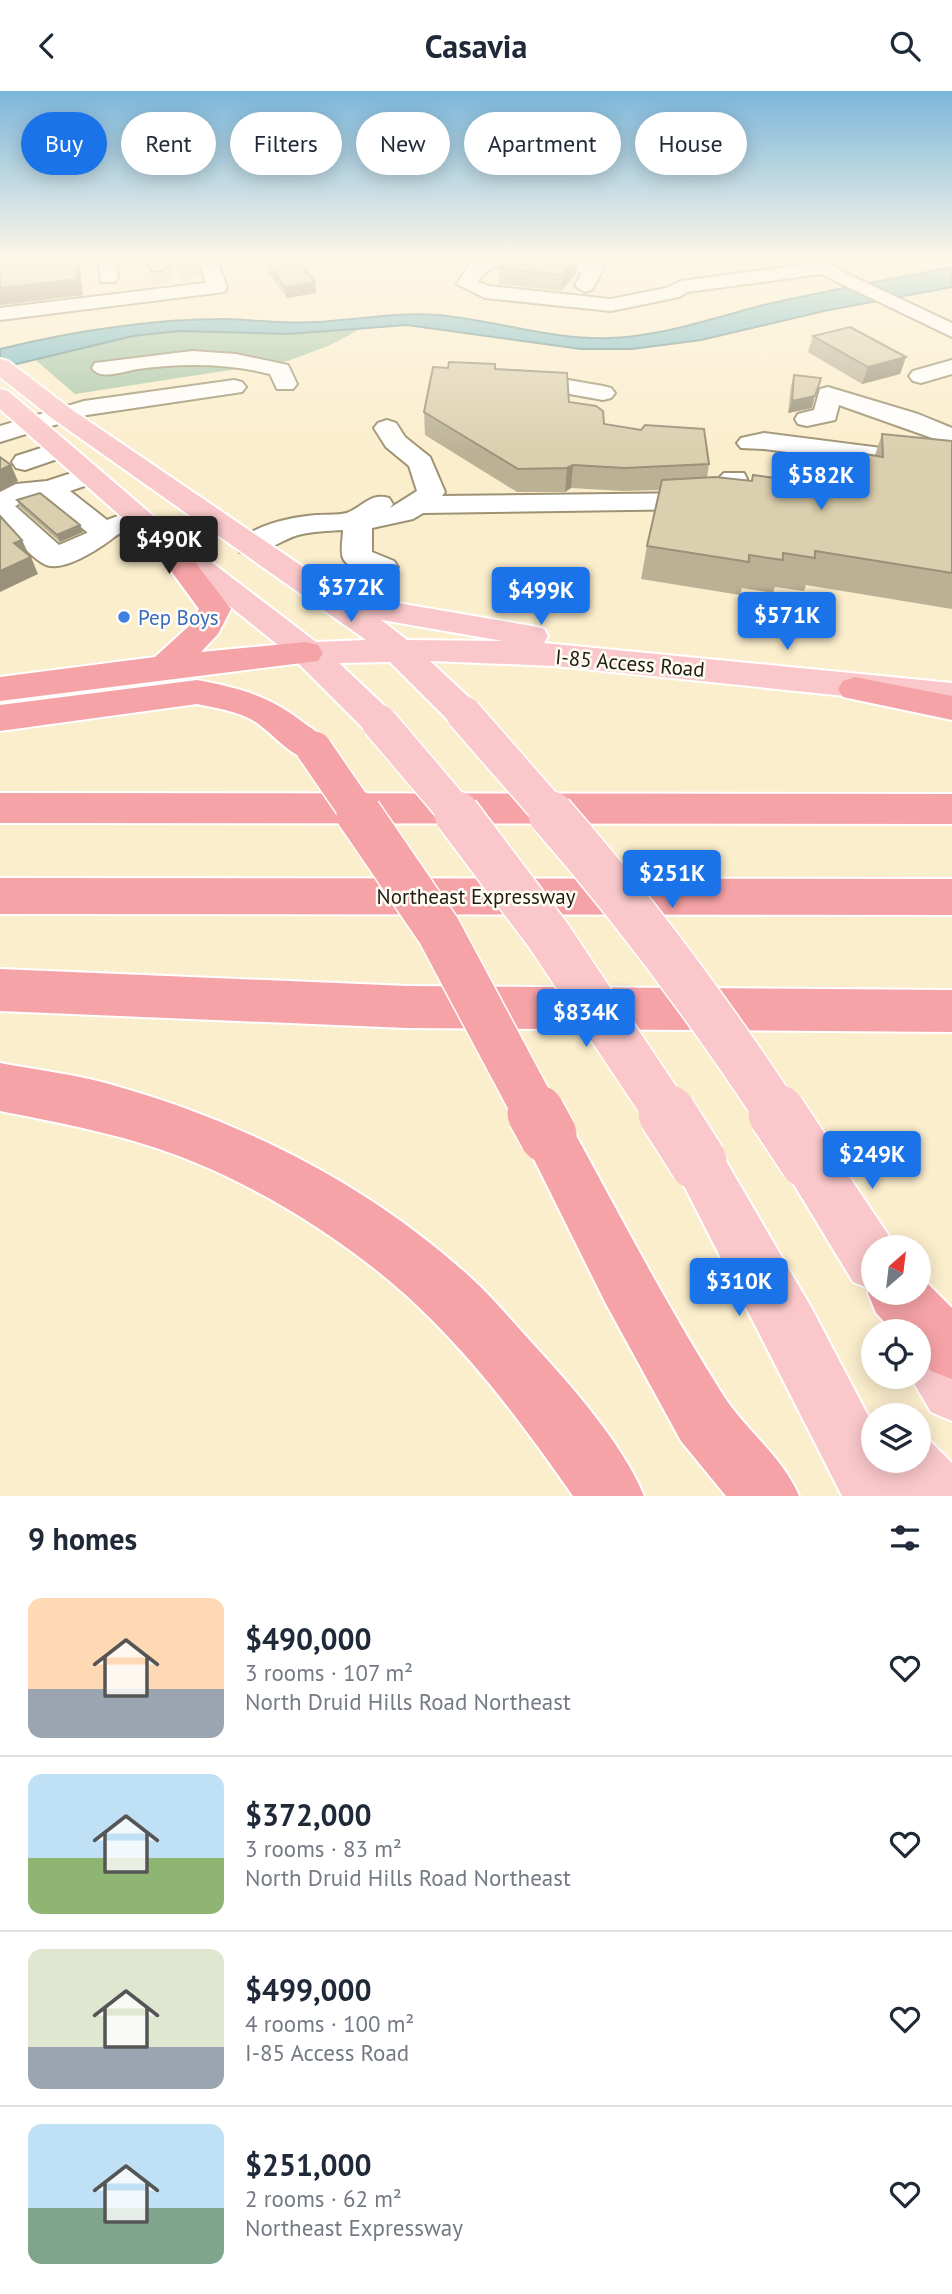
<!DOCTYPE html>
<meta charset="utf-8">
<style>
:root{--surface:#fff;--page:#f2f2f3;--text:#1f2937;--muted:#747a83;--line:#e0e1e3;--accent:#1a73e8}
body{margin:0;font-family:"PT Sans",sans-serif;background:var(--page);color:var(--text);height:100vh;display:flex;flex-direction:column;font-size:26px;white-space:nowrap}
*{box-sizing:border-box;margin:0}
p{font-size:23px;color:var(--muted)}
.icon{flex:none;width:38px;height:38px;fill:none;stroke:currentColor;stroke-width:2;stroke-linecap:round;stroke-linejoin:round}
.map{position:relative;height:1405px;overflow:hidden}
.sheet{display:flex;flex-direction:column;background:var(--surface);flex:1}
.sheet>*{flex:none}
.banner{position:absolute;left:21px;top:21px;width:910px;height:63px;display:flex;gap:14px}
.needle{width:46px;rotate:28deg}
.buttons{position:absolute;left:861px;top:1144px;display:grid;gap:14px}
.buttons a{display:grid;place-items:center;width:70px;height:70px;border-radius:50%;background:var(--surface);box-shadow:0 4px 18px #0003;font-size:35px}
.price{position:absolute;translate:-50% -60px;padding:0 16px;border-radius:7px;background:var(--accent);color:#fff;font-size:23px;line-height:46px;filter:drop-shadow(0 2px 4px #0008)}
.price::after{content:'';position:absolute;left:50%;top:42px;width:21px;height:16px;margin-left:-10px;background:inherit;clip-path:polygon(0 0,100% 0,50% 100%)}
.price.on{background:#222;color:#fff}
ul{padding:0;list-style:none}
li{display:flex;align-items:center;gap:21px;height:175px;padding:0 28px}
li+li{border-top:2px solid var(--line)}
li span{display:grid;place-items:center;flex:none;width:196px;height:140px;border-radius:14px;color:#555}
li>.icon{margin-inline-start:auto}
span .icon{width:84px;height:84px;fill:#fffc;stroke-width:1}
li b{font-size:30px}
h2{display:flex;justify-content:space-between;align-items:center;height:84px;padding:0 28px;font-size:30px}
.chip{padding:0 24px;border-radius:32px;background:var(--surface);box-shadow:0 4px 18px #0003;font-size:24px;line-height:63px}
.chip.on{background:var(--accent);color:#fff}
header{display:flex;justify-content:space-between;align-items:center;height:91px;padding:0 28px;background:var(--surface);font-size:32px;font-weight:600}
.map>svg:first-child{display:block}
</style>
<header><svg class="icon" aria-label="back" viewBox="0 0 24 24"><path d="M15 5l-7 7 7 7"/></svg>Casavia<svg class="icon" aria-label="search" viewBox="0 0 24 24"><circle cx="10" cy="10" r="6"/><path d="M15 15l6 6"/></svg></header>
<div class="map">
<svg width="952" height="1405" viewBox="0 0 952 1405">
<rect width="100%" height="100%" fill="#fbeecd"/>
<path fill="#a8c7a9" d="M952,189L606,252L374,231L328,255L288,270L75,303L18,254C87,239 153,229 223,228C253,228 283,232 313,231C356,230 396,221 440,224C496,228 551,249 608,247C662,245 706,228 758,216C817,202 890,197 952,189Z"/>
<path fill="#78b9c4" stroke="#5e8a8e" stroke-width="2" d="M952,176V196L824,220L701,249L632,258H581L407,234L288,243L179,240L133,245L0,277V258C74,240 148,228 225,228C255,229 285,233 315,231C356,229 395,221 437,224C495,229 551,249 610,247C662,245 710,228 760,215C823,200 888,189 952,176Z"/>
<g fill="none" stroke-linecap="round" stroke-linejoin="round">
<g stroke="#daceb1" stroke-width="21" stroke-dasharray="21 10" stroke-linecap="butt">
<path d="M186,170L193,187"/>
<path d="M158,174L164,191"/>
<path d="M0,207L92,195"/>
</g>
<defs>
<g id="minor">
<path d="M98,166H116L118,187L115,191H101Z"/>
<path d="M149,166H163L168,174L158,180L151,178L147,169Z"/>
<path d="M198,166H216L227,197L224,201L0,229V217L206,192Z"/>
<path d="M483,166H561L601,173L604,177L592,199L585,201L575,195L582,181C553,176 495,158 478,191L489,195L611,208L666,197L681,190L808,173L801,166H822L841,180L952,232V246L821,183L687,201L679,206L611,220L485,207L457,193L470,172Z"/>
<path d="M192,260L236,263L288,274L297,293L293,298H277L270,283C227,272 182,272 138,278C125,280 100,290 92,277L95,272Z"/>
<path d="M952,269V283L921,292L913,290L909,285L913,280Z"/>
<path d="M516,280L603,295L611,297L615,302L611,307L603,309L508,292L504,287L508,282Z"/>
<path d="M234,289L242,291L246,296L242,301L87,324L0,351V335L84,310Z"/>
<path d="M828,296L918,323L952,337V354L839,314L835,329L807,335L798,333L795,328L798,323L814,319L820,298Z"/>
<path d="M387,329L396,332L405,346L430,366L445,401L442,405L698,402L707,399L724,382H744L747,388L727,411L699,418L423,422L413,428L372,437V461L394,470L398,476L394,482C383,485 347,479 343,467C340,460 343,447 343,439C328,440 313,440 298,444C277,450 262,467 240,461L235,455C250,434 292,426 316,424C326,423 341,425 349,421C365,414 370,402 389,407L393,413L390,417L417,400L409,375L386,356L374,337L378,332Z"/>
<path d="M764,342L952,366V382L764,358L741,357L737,352L741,347Z"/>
<path d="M60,351L69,354L73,359L69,364L25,379L16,377L12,371L16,365Z"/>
<path d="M87,377L96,379L100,385L96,391L70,400L107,429L137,418L147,421L151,427C142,440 124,437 113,447C100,457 62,483 44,473C28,464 13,444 0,431V401L16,393L47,390ZM44,406L87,441V442L59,454L15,415L31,407Z"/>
</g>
<g id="major">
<path d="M0,268L8,270L71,318L337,499L344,497L386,510L532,535L544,538L548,545L544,552L952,592V616L555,575L430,570L477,614L482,623L477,632L464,635L451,632L390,571L339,572L392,622L397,631L392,640L379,644L366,640L288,562L152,453L0,318V298L8,300L172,441L316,551L366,549L53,328L0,286ZM380,528L382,529L503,550L407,549Z"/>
<path d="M808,1043L826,1051L893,1151L895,1157H873V1199L853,1191L790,1087L782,1069L790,1051Z"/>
<path d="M698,1045L716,1053L811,1216L873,1334V1370H919V1344L928,1348L952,1372V1405H842L672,1071L680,1053Z"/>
<path d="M919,1216L940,1224L952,1244V1330L931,1321L910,1286H919V1241H892L898,1224Z"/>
</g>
<g id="highway">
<path d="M162,438L172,441L231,518L218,543L201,561L306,551L318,554L323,562L318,570L0,610V586L155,566L189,535L199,518L147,447L152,441Z"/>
<path d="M855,586L952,605V629L843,606L838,598L843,590Z"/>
<path d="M197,589C240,597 269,605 304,632C315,640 326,646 332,658L327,667C296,677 278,645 254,630C237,620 216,617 197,613L0,640V614Z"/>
<path d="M0,702L952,703V733L0,732Z"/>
<path d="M0,787L952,788V824L0,823Z"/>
<path d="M0,878L407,895L952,899V941L407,937L0,920Z"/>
<path d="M0,972C36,979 74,983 109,993C242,1030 368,1093 470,1186C492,1206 512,1230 532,1252C570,1293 623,1353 644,1405H573C530,1343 485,1282 431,1228C368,1164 277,1105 194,1071C132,1045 65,1033 0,1020Z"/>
<path d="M548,1018L566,1026C617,1119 666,1214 723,1304C746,1340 782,1365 799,1405H726L681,1350L605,1211L522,1044L530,1026Z"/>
<path d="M919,1184L952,1217V1288L931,1280L919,1267V1241H894L876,1222L868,1202L873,1188V1202H919Z"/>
</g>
</defs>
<use href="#minor" stroke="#9d9273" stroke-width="4"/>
<use href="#major" stroke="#fff" stroke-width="4"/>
<use href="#highway" stroke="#fff" stroke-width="4"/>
<use href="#minor" fill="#fff" fill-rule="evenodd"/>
<use href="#major" fill="#fac8ca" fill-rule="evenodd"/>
<use href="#highway" fill="#f6a3a7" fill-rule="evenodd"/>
<defs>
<g id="major-bridge-far2">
<path d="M464,623L553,725"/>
<path d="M379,631L459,725"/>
</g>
<g id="major-bridge-far1">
<path d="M457,723L548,844L668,1024"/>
<path d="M551,723C634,818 709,919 778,1024"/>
</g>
<g id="major-bridge">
<path d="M667,1022L698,1071"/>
<path d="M777,1022L808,1069"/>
</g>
<path id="highway-bridge-far2" d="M314,658L360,725"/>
<path id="highway-bridge-far1" d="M359,723L439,840L537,1024"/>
<path id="highway-bridge" d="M536,1022L548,1044"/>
</defs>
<use href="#major-bridge-far2" stroke="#fff" stroke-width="38" stroke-linecap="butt"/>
<use href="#major-bridge-far1" stroke="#fff" stroke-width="48" stroke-linecap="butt"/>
<use href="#major-bridge" stroke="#fff" stroke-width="60" stroke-linecap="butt"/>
<use href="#highway-bridge-far2" stroke="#fff" stroke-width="38" stroke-linecap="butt"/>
<use href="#highway-bridge-far1" stroke="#fff" stroke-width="48" stroke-linecap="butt"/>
<use href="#highway-bridge" stroke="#fff" stroke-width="60" stroke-linecap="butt"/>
<use href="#major-bridge-far2" stroke="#fac8ca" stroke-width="35"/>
<use href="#major-bridge-far1" stroke="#fac8ca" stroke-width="45"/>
<use href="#major-bridge" stroke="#fac8ca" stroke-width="57"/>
<use href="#highway-bridge-far2" stroke="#f6a3a7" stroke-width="35"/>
<use href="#highway-bridge-far1" stroke="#f6a3a7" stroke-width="45"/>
<use href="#highway-bridge" stroke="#f6a3a7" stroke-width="57"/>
</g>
<g fill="#bbb296">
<path d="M578,167L576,183L561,200L499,193V177Z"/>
<path d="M266,171L315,191L316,202L287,207L268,181Z"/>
<path d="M813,245L906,266L900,283L862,293L808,261Z"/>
<path d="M495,279L569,311L604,333L709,373L707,387L854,399V395L865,363L875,364L882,343L952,350V518L806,494L804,500L775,496L773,502L742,497L740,504L641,488L647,455L660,399L622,400L571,397L565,401H517L425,344L424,321Z"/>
<path d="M794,284L812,317L788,322L791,295Z"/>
<path d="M17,409L80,434L83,441L60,451L20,416Z"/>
</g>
<g fill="#99917a">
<path d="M76,166H77L80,176L83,204L0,214V197Z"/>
<path d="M578,167L576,183L561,200L562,184Z"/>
<path d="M315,191L316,202L287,207L285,196Z"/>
<path d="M906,266L900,283L862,293L868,276Z"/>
<path d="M815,305L812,317L788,322L792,310Z"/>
<path d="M11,374L18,390L0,400V379Z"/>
<path d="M573,374L571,397L565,401L567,377Z"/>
<path d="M80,434L83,441L60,451L57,444Z"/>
<path d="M22,449L30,466L14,452Z"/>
<path d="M31,466L38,483L0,501V480Z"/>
</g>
<g fill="#dacfae" stroke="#99917a" stroke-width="2">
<path d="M0,166H13V167L25,166H76L78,188L0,197Z"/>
<path d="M294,166L315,191L285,196L266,171Z"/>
<path d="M510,166H568L578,167L562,184L499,177Z"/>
<path d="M850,236L906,266L868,276L813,245Z"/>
<path d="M449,271L495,273V278L567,282L569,311L596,315L603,320L604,333L641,339L645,334L704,338L709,373L625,377L573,374L567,377L518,378L424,321L433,276L448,277Z"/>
<path d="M794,284L821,287L815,305L792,310Z"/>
<path d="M882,343L952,350V482L815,460V467L783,462V469L749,464V471L647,455L662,389L715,386L752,390L753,384L864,400L865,363L883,366Z"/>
<path d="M0,366L11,374L0,379Z"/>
<path d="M40,402L80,434L57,444L17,409Z"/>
<path d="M0,425L22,449L14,452L31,466L0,480Z"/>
</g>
<linearGradient id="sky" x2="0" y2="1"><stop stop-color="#7bb6da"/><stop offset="0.46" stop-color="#fdf7e8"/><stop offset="1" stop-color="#fdf7e8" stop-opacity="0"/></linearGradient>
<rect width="952" height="362" fill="url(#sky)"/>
<circle fill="#3f7fe0" stroke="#fffcf6" stroke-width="2.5" cx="124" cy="526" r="7"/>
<g text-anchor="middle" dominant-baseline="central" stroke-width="5" stroke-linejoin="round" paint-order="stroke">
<g font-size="21" fill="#366cbe" stroke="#fffcf6" text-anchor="start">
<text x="138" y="526">Pep Boys</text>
</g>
<g font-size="21" fill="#211c10" stroke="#fffcf6">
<text transform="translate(630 572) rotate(5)">I-85 Access Road</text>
<text x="476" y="805">Northeast Expressway</text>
</g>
</g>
</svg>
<div class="buttons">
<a><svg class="needle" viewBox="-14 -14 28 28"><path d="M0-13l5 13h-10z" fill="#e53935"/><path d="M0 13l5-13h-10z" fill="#747a83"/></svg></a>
<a><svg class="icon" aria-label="locate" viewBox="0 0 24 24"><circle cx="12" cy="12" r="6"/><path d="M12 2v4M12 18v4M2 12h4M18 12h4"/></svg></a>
<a><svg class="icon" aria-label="layers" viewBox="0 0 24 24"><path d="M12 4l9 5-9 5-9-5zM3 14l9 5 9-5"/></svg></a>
</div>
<b class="price" style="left:821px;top:421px">$582K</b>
<b class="price on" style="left:169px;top:485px">$490K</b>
<b class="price" style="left:351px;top:533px">$372K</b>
<b class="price" style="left:541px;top:536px">$499K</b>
<b class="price" style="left:787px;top:561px">$571K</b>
<b class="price" style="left:672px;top:819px">$251K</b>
<b class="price" style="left:586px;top:958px">$834K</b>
<b class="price" style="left:872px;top:1100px">$249K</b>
<b class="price" style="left:739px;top:1227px">$310K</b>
<div class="banner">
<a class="chip on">Buy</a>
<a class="chip">Rent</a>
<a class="chip">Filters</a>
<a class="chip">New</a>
<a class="chip">Apartment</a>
<a class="chip">House</a>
</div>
</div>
<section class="sheet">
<h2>9 homes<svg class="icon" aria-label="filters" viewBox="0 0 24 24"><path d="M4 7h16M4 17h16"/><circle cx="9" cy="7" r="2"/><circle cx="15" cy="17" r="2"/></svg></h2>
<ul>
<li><span style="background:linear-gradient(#ffd9b3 65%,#9aa5b1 0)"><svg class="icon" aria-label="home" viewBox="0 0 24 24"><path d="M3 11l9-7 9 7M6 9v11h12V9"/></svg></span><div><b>$490,000</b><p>3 rooms · 107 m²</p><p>North Druid Hills Road Northeast</p></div><svg class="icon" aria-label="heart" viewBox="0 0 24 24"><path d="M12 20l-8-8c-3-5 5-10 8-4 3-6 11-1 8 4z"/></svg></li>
<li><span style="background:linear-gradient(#bfe0f5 60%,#8fb573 0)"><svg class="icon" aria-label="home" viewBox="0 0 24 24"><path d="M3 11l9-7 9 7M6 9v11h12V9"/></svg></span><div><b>$372,000</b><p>3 rooms · 83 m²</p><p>North Druid Hills Road Northeast</p></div><svg class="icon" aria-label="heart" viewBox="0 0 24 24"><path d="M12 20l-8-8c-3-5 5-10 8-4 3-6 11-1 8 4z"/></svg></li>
<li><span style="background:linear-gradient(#dfe7d0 70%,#9aa5b1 0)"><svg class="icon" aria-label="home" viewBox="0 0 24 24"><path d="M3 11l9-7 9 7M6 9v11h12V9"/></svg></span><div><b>$499,000</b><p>4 rooms · 100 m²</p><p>I-85 Access Road</p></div><svg class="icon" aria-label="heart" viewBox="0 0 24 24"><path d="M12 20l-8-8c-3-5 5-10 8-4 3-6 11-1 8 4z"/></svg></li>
<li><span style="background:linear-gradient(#bfe0f5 60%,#7fa58c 0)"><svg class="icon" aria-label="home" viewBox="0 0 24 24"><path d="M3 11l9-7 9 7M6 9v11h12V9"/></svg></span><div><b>$251,000</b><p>2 rooms · 62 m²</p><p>Northeast Expressway</p></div><svg class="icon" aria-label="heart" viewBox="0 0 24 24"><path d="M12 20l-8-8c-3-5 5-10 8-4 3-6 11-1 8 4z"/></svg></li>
</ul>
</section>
